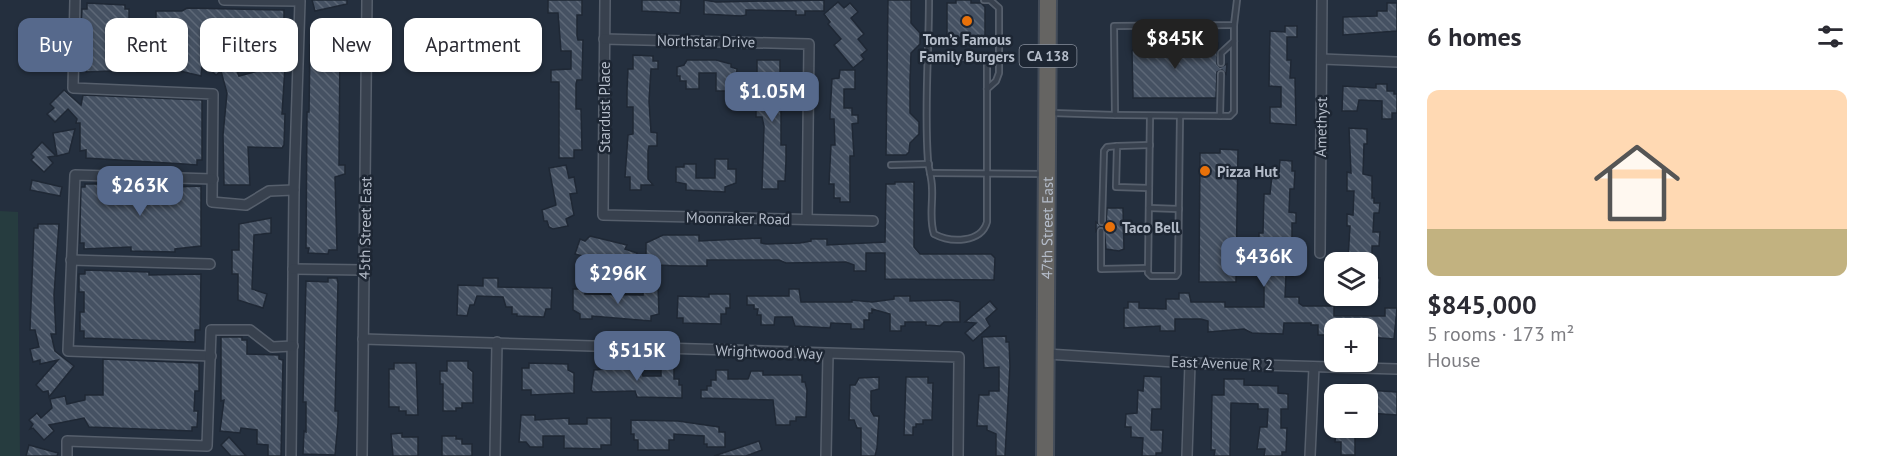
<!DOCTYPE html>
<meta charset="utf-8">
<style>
:root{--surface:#fff;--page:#f2f2f3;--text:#2b2b33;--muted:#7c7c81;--line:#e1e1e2;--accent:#56698c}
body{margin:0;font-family:"PT Sans",sans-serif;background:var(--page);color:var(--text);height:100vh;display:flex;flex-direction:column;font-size:22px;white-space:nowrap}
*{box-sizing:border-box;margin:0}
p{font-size:20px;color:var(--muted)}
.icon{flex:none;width:33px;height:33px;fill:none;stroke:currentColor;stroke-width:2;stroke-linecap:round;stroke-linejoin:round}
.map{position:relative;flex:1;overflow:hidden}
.sheet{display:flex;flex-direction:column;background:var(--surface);width:480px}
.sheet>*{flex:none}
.top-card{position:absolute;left:18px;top:18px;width:570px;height:54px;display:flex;gap:12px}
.tools{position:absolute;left:1324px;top:252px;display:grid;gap:12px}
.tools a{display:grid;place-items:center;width:54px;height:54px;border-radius:12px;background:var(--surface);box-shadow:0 2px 4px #0004;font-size:30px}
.price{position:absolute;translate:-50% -51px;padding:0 14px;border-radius:12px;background:var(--accent);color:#fff;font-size:20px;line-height:39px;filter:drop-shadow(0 2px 3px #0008)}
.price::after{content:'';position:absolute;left:50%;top:36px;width:18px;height:14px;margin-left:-9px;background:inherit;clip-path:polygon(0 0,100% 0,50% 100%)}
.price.current{background:#222;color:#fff}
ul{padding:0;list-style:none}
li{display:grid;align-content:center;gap:12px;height:318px;padding:0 30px}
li+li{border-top:2px solid var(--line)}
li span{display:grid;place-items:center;height:186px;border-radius:12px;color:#555}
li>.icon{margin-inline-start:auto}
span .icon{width:108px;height:108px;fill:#fffc;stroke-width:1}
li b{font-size:26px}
h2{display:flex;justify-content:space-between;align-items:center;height:72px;padding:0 30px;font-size:26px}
.chip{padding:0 21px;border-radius:12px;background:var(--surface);box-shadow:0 2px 4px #0004;font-size:21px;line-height:54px}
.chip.current{background:var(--accent);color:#fff}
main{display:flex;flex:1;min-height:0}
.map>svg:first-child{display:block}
</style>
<main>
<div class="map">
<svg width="1397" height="456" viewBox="0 0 1397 456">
<defs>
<pattern id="building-back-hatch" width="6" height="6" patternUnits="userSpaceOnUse" patternTransform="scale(1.5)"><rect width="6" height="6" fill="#455162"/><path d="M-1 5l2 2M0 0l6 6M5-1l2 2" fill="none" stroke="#5d6877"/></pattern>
</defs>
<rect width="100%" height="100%" fill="#242f3e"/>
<path fill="#263c3f" d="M0,211L18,212L20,456H0Z"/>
<g fill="url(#building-back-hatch)" stroke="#1f2835" stroke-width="1.5">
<path d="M312,0H347V4L315,11Z"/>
<path d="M548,0H582V15H577V36L578,40H583L582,80H577L576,84V109H581L582,150H574V158H559V82H551V70L571,69V51H561L558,13H548Z"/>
<path d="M642,0H681L680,13L642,11Z"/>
<path d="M704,0L716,2L824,0V11H805V15H796V11L746,10V15L741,16L704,14Z"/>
<path d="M888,0H911V23L920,33V44L911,53L910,81V113L919,122V134L910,143L909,152L906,155H886Z"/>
<path d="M956,0H971V3H981L985,7V35L981,38H947V3H956Z"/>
<path d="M838,2L844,8L850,3L858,12L851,18L864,34L858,39L867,50L861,55L864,59L853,68L834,45L841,39L828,24L830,22L824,14Z"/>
<path d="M87,3L125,5V9H129V21H125V42H156V11H182L187,8L284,10V36H287L282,114H285L284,145L282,148L248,147L250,185H224L223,135L227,93L221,71L216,75L207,67L228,45L237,54L232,59L239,76L258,71V38L205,40L201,76L180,71L137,72V70L86,72V58H82V47H87V26H81L82,9H87Z"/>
<path d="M1387,3H1397V31L1343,35V17L1377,16V11H1387Z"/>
<path d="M1285,26H1297V37H1287V60H1291L1290,78H1295L1296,125L1270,123V107H1281V87L1269,86L1270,31L1285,32Z"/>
<path d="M37,29L57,30L55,67L35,64Z"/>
<path d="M1145,40L1218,43L1217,64L1220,67L1227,64L1226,74L1222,70L1217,72L1216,98H1133L1132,51L1138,44Z"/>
<path d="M313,41L340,42L339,165H345V174L335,177L337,250H329L328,254L308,253L309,248H306L307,112H309L310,45Z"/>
<path d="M633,55L653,56V61H658V69H651L649,101L651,132L657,133V146H649L648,151V179L653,185H641V190H630V177H625L628,135L633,134V107H627V90L628,69H633Z"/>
<path d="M687,60H716L731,64V67L737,69L735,91H716V73H699V89H686V81H680V76H677V67L684,65Z"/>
<path d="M757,60H780V74H785V91H781V145H786V161L785,181H778V189H762L764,126L762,117H756V105H762V77H757Z"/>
<path d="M840,70H855V89H844V108H852V115H858V123L852,124L854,156H850V202H840V198H834V184H829L831,145H835L834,119H830V115L832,79L839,78Z"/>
<path d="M1376,84H1387V91H1394V94H1397V113H1392V119H1382V101L1359,100L1357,111H1342L1343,86L1376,88Z"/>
<path d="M64,90L81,105L83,95L202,100V160H197V165L184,164L86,158V150L80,151V123H76L77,119L68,109L55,122L47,114L54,108L50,104Z"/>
<path d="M1349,128L1367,129V144H1364L1363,174L1372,176V198H1374V203H1380L1379,213H1374L1373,232H1380L1379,246H1372V261L1348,259L1350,226H1347V214L1353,215L1354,191H1347V172L1351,173Z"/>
<path d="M75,129L69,153L57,156L53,133Z"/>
<path d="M42,142L56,156L48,157L53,163L44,172L31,160L34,157L31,154Z"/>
<path d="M1220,149L1238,150L1236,282H1199L1200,153H1220Z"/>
<path d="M715,159H728V169H736V183L725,187V192L686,190V184L676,182V167H684V164H696V178H715Z"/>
<path d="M1280,160L1292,161V171H1295L1294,189H1290L1289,212L1296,213V223H1292V238H1279V264H1293V276L1286,275L1285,297H1299V303L1303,306H1334V316H1385V308H1397L1394,339L1368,337V328H1334V335H1318V325H1311V323H1284L1283,334L1252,333L1244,329L1208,332V321L1201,319H1175V331H1160V326L1124,328V308H1128V302H1139V308L1166,309V299H1179V293H1189L1191,302H1225V307H1264V248H1259V233H1263L1264,194H1270L1272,175H1277L1279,172Z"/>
<path d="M566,165L569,178L574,177L577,193L570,194L574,215L566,219L568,226L553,229L549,227L547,221H544L542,210L556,205L549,168Z"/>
<path d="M32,180L62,187L60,196L30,190Z"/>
<path d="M895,182H914V247L920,254H991L995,258L994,280L885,279V253H866V271H854V265L846,262L786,263L779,260H707V266H681L655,265L654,256L646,257V243L663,235H699V241L761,238V243L766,244L800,243L811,241V239H827V245L885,242L886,184H895Z"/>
<path d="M85,184H148V188L201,186V246L175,249V252L131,251V247L84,249V243H80V223L81,187H85Z"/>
<path d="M1107,208H1123L1124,249L1119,251L1106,249L1104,227H1099L1096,231V222L1101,226L1106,224Z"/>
<path d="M271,218V233L254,235L252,289L267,294L263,308L238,300V274H232V250H239V224Z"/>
<path d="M38,224H59L54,295L56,334H51L55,351L74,366L49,397L48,391L43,392L36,385L58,360L40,364V360L33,362L30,349L39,347L35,330H30L34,228H38Z"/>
<path d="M590,236L627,245L625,249L637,253L635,262L631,261L628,268L575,254L580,239L585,241Z"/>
<path d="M85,270L149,272V275L201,274L200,330H195V342L84,338V331H80V312H84V292H79V274H85Z"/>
<path d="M1368,277L1380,278L1379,296L1368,295Z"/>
<path d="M328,278H337L338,283L335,411H338V423L335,455L303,454L304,431L306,432V402H303L306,281L328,282Z"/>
<path d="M483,278H498V287L552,288L551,309H546L544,317L517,316V314H512V307H506L503,297L477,296L474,305H470L467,316L457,315L458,285L483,286Z"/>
<path d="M643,285L658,286L659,314L651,316V321L592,316V319H580V314L573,310V289H585V294L643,295Z"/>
<path d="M789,289H799L801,302H852V300L872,302L894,299V296H910V301L951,300L960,302V322H944L940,326L926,325V322H905V326H901V331H890V314L872,309V313H869V320H864V329H851V324L831,323L830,328L795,326L792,317H775L774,325H761V315H757L758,309H754V305H747V296H789Z"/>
<path d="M709,294H730V308H726V314H721V324L683,323V318H677L678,296L709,297Z"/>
<path d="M990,301L997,309L986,319L990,326L973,341L965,333L976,323L965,322Z"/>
<path d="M1006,336V342H1009L1010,366L1005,456H996V434L987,430V426H977L979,395H989V391H999V367L984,368L982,337Z"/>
<path d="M221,337H242V340H247V354L279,355V359L283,360L281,456H268V445L257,444V430L241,428L240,433L220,431L224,400L221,401Z"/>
<path d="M103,359L199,363V391H195L194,411H198L197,427H192V431L89,427L84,418L49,425L54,431L44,440L33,428L30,429L33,424L29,420L37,413L41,418L52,408L50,399L65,396L67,404L85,400V395H103Z"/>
<path d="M447,361H468V368L473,372V403H462V408H456V411H443V384H440V371H447Z"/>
<path d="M394,363H416L418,415H406V411H399V407H389V369H394Z"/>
<path d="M529,363L568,364V370L574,373V393L531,395V390H522V368H529Z"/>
<path d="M605,365L640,367L643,376H661V368H674V379H679V385H682V398L637,397L635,391L593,392L591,390L594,370L605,369Z"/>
<path d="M716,370H728V379H748L751,371H763V375H802V382H805L807,390L806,417H796V421H790V425H776L773,400L701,398V390H707V386H711V380H716Z"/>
<path d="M1144,376L1161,377V409H1152L1151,430H1163L1162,453H1156V456H1142L1143,438L1131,437V427H1125L1126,414L1137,413L1138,390L1143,391Z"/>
<path d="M879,377V389L871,391V411L874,416H879L877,448L875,456H861V428H857L854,420H849L850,385H855L859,378Z"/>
<path d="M906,377H928V383H933L932,420H923V424H916V427H913V435H904Z"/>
<path d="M1224,379H1244V385L1278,386V393L1288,394V409H1281V428H1287L1286,452H1282V456H1264L1265,449H1257L1260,427H1267L1268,409H1258V404L1231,403L1230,456H1214L1215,450H1211L1212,395H1224Z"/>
<path d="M1348,384L1369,385L1368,390L1397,392V415L1368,413V394H1348Z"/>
<path d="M521,415H535V420L569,418V424H587V418H611V445H601V449L564,448V436H543V447H530L526,442H519Z"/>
<path d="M631,420L678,421L719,427V432H725V447H707V444H704V436L674,434V440H669V450H638V440H634V434H631Z"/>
<path d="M1336,428H1367V437H1355V455H1341V442H1335Z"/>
<path d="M402,433V437H418V456H393L391,434Z"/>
<path d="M442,436H456V439H462V444H472V456H442Z"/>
<path d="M229,437L246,456H231L221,445Z"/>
<path d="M759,441L762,450L746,456H714Z"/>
<path d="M29,445L58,453L57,456H26Z"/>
</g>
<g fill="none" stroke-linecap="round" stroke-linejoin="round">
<defs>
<g id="service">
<path d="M984,0H990L999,8V73L996,81L987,89"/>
<path d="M929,57H987V222C981,243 951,243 934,234C929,219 933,203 932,188C932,179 929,170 928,161C924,108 929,53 929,0"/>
<path d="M1221,63V53L1234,41"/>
<path d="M1052,113L1115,115L1114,26L1234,25L1237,0"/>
<path d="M1115,115L1230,116L1234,112V25"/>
<path d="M1150,116L1148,273L1151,276H1176L1178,273L1180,116"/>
<path d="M1220,116L1221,74"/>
<path d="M891,165L929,164"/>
<path d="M930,173L1044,174"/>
<path d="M1149,188L1116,187L1117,146L1150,145"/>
<path d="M1149,208L1179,209"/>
<path d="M1102,222L1104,151L1107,147L1117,146"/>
<path d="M1101,231V269L1148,268"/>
</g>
<g id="minor">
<path d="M75,0L73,88L213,94L212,202L246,205L269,191L294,190"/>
<path d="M224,0L300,1L294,190L291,456"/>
<path d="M605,0L603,215L873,221"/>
<path d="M604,39L809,44L807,219"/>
<path d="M1322,59L1397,62"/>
<path d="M1320,253L1322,0"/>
<path d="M71,260L210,264"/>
<path d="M293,269L364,270"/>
<path d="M363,339L959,357L958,456"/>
<path d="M1047,354L1190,363L1397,369"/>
<path d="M211,356L68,351L75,175L213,179"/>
<path d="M67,456V441L207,446L211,330H250L272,347L293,346"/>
<path d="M362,456L367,0"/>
<path d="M495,456L497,342"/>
<path d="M826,456L828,354"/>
<path d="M1187,456L1190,363"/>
<path d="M1310,456L1314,367"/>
</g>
<g id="trunk">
<path id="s1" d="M1045,456L1048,0"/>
</g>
</defs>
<use href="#service" stroke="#565f6c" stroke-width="8"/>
<use href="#minor" stroke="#565f6c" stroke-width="12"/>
<use href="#trunk" stroke="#434c59" stroke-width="20"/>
<use href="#service" stroke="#38414e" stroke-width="4.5"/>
<use href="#minor" stroke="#38414e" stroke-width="9"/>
<use href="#trunk" stroke="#656462" stroke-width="16"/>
</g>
<g fill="#e8710a" stroke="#1d2633" stroke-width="2">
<circle cx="967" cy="21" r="6"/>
<circle cx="1205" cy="171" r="6"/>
<circle cx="1110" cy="227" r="6"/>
</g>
<g text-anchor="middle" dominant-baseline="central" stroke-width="5" stroke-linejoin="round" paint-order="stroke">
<rect fill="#1d2633" stroke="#878f9c" stroke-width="1.5" x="1019.5" y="45" width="57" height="22" rx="4.5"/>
<g font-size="14" font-weight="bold" fill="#b4bcc9">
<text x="1048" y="56">CA 138</text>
</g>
<g font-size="15" font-weight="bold" fill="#b4bcc9" stroke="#1d2633" text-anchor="start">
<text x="967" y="39" text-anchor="middle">Tom’s Famous<tspan x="967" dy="17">Family Burgers</tspan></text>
<text x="1217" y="171">Pizza Hut</text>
<text x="1122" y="227">Taco Bell</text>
</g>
<g font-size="15" fill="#b4bcc9" stroke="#1d2633">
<text transform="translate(706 41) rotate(1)">Northstar Drive</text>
<text transform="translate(604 107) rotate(-90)">Stardust Place</text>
<text transform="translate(1321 127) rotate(-89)">Amethyst</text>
<text transform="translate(738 218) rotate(1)">Moonraker Road</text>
<text transform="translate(365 228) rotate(-89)">45th Street East</text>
<text stroke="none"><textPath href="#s1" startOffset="228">47th Street East</textPath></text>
<text transform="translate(769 352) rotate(2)">Wrightwood Way</text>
<text transform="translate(1222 363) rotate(2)">East Avenue R 2</text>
</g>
</g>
</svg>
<div class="tools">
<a><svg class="icon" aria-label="layers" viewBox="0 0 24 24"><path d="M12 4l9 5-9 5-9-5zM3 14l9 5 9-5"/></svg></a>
<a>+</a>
<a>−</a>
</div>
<b class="price current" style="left:1175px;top:70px">$845K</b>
<b class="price" style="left:772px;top:123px">$1.05M</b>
<b class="price" style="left:140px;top:217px">$263K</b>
<b class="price" style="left:1264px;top:288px">$436K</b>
<b class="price" style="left:618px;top:305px">$296K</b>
<b class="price" style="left:637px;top:382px">$515K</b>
<div class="top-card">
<a class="chip current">Buy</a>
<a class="chip">Rent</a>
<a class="chip">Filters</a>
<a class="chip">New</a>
<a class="chip">Apartment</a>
</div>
</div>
<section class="sheet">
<h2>6 homes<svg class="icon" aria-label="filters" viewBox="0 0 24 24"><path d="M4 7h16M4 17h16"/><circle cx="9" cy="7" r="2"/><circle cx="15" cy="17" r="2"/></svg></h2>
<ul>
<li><span style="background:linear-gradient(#ffd9b3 75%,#c2b280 0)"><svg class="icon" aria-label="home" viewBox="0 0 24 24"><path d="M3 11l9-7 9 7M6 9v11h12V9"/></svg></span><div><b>$845,000</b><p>5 rooms · 173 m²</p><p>House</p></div></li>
</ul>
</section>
</main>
